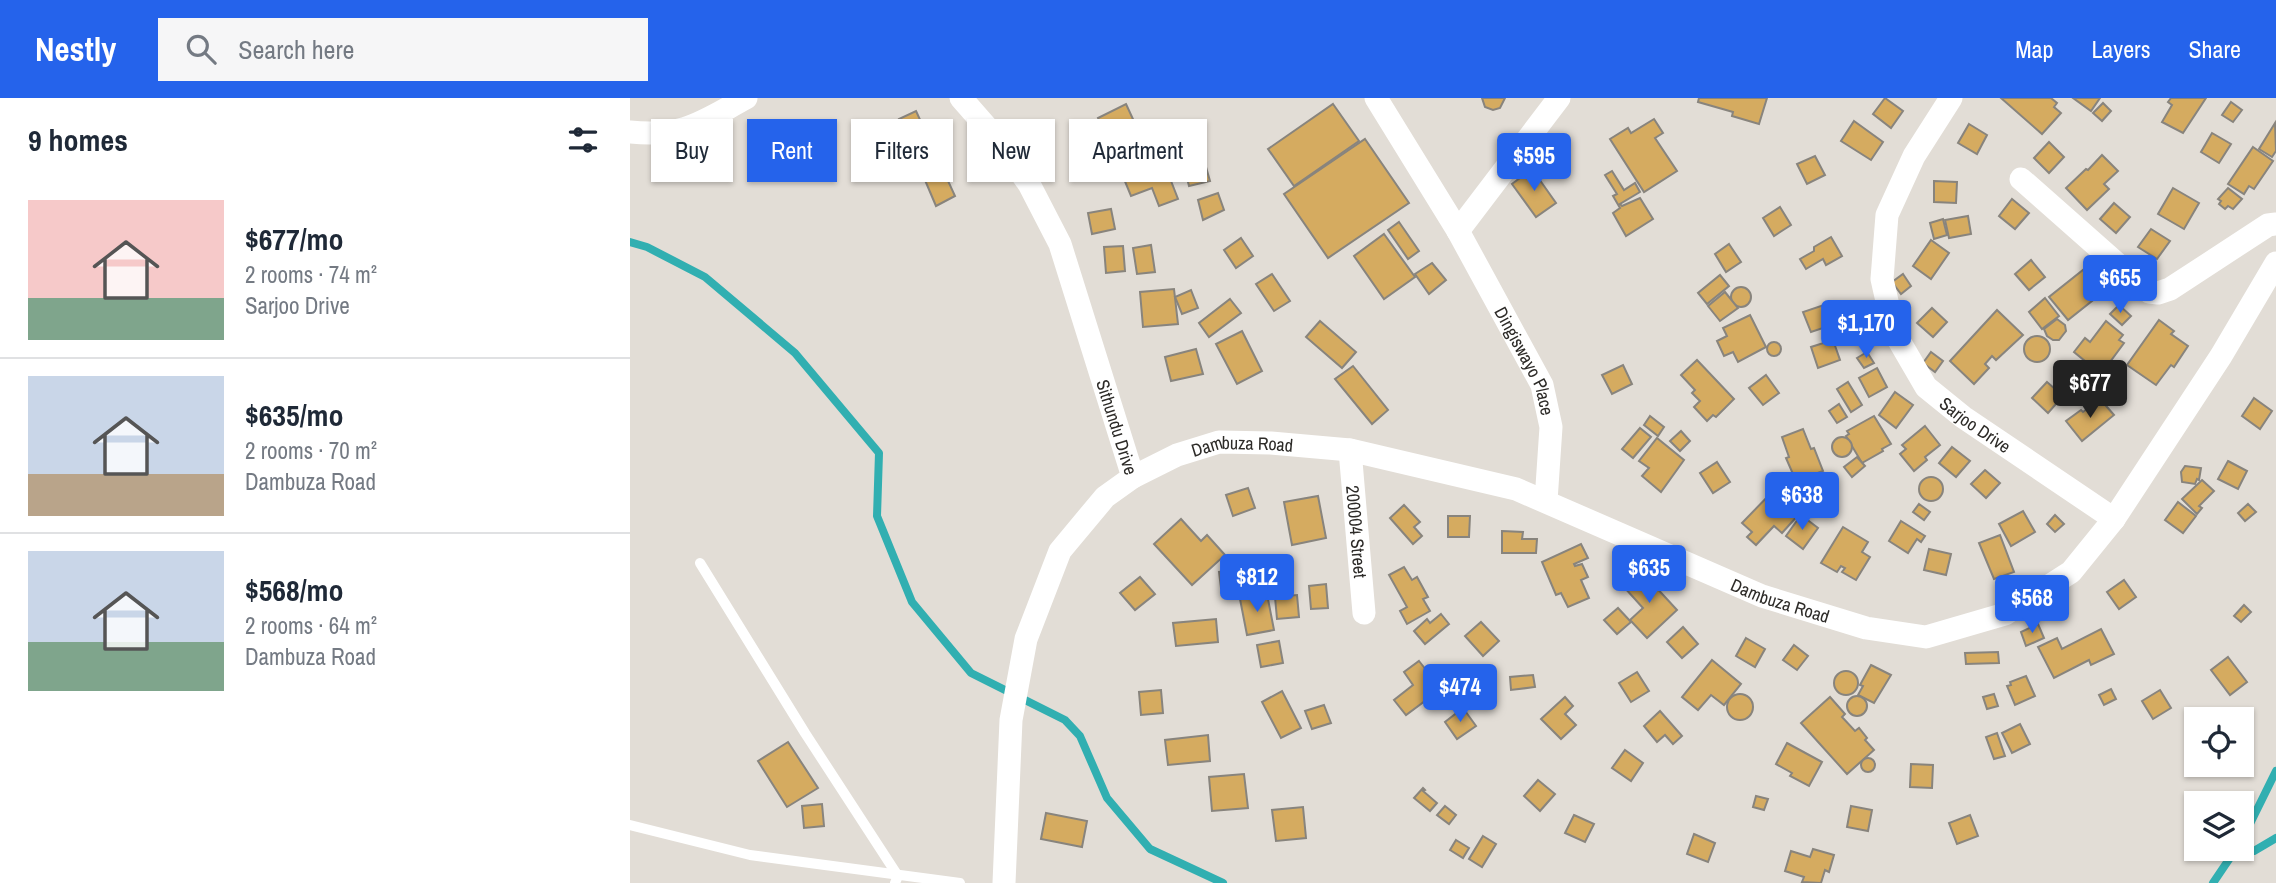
<!DOCTYPE html>
<meta charset="utf-8">
<style>
:root{--surface:#fff;--page:#f6f6f7;--text:#1f2937;--muted:#747a83;--line:#e0e1e3;--accent:#2563eb}
body{margin:0;font-family:"Archivo Narrow",sans-serif;background:var(--page);color:var(--text);height:100vh;display:flex;flex-direction:column;font-size:26px;white-space:nowrap}
*{box-sizing:border-box;margin:0}
p{font-size:23px;color:var(--muted)}
.icon{flex:none;width:38px;height:38px;fill:none;stroke:currentColor;stroke-width:2;stroke-linecap:round;stroke-linejoin:round}
.map{position:relative;flex:1;overflow:hidden}
.side{display:flex;flex-direction:column;background:var(--surface);width:630px}
.side>*{flex:none}
.guide{position:absolute;left:21px;top:21px;width:665px;height:63px;display:flex;gap:14px}
.controls{position:absolute;left:1554px;top:609px;display:grid;gap:14px}
.controls a{display:grid;place-items:center;width:70px;height:70px;border-radius:0px;background:var(--surface);box-shadow:0 2px 5px #0004;font-size:35px}
.price{position:absolute;translate:-50% -60px;padding:0 16px;border-radius:7px;background:var(--accent);color:#fff;font-size:23px;line-height:46px;filter:drop-shadow(0 2px 4px #0008)}
.price::after{content:'';position:absolute;left:50%;top:42px;width:21px;height:16px;margin-left:-10px;background:inherit;clip-path:polygon(0 0,100% 0,50% 100%)}
.price.selected{background:#222;color:#fff}
ul{padding:0;list-style:none}
li{display:flex;align-items:center;gap:21px;height:175px;padding:0 28px}
li+li{border-top:2px solid var(--line)}
li span{display:grid;place-items:center;flex:none;width:196px;height:140px;border-radius:0px;color:#555}
li>.icon{margin-inline-start:auto}
span .icon{width:84px;height:84px;fill:#fffc;stroke-width:1}
li b{font-size:30px}
h2{display:flex;justify-content:space-between;align-items:center;height:84px;padding:0 28px;font-size:30px}
.pill{padding:0 24px;border-radius:0px;background:var(--surface);box-shadow:0 2px 5px #0004;font-size:24px;line-height:63px}
.pill.selected{background:var(--accent);color:#fff}
header{display:flex;align-items:center;gap:42px;box-sizing:border-box;height:98px;padding:0 35px;background:var(--accent);color:#fff}
header strong{font-size:33px}
nav{display:flex;gap:38px;margin-inline-start:auto;font-size:24px}
.search{width:490px;height:63px;background:var(--page);display:flex;align-items:center;gap:18px;box-sizing:border-box;padding:0 24px;border-radius:0px;color:var(--muted);font-size:26px}
main{display:flex;flex:1;min-height:0}
.map>svg:first-child{display:block}
</style>
<header>
<strong>Nestly</strong>
<div class="search"><svg class="icon" aria-label="search" viewBox="0 0 24 24"><circle cx="10" cy="10" r="6"/><path d="M15 15l6 6"/></svg>Search here</div>
<nav><a>Map</a><a>Layers</a><a>Share</a></nav>
</header>
<main>
<section class="side">
<h2>9 homes<svg class="icon" aria-label="filters" viewBox="0 0 24 24"><path d="M4 7h16M4 17h16"/><circle cx="9" cy="7" r="2"/><circle cx="15" cy="17" r="2"/></svg></h2>
<ul>
<li><span style="background:linear-gradient(#f6c9c9 70%,#7fa58c 0)"><svg class="icon" aria-label="home" viewBox="0 0 24 24"><path d="M3 11l9-7 9 7M6 9v11h12V9"/></svg></span><div><b>$677/mo</b><p>2 rooms · 74 m²</p><p>Sarjoo Drive</p></div></li>
<li><span style="background:linear-gradient(#c9d6e8 70%,#b9a48a 0)"><svg class="icon" aria-label="home" viewBox="0 0 24 24"><path d="M3 11l9-7 9 7M6 9v11h12V9"/></svg></span><div><b>$635/mo</b><p>2 rooms · 70 m²</p><p>Dambuza Road</p></div></li>
<li><span style="background:linear-gradient(#c9d6e8 65%,#7fa58c 0)"><svg class="icon" aria-label="home" viewBox="0 0 24 24"><path d="M3 11l9-7 9 7M6 9v11h12V9"/></svg></span><div><b>$568/mo</b><p>2 rooms · 64 m²</p><p>Dambuza Road</p></div></li>
</ul>
</section>
<div class="map">
<svg width="1646" height="785" viewBox="0 0 1646 785">
<rect width="100%" height="100%" fill="#e2ddd6"/>
<g fill="none" stroke-linecap="round" stroke-linejoin="round">
<g stroke="#31afb1" stroke-width="8">
<path d="M0,144L17,149L75,179L165,255L249,355L247,418L282,504L341,575L435,622L450,638L477,700L520,751L593,785"/>
<path d="M1612,742L1646,673"/>
<path d="M1609,751L1624,753L1646,740"/>
<path d="M1583,785L1606,751"/>
</g>
</g>
<g fill="#d5ab60" stroke="#88847d" stroke-width="2">
<path d="M852,0H875L870,10L863,12L855,9Z"/>
<path d="M1069,0H1137L1129,26L1102,18L1103,14L1068,4Z"/>
<path d="M1255,0L1273,13L1261,30L1243,16Z"/>
<path d="M1371,0H1421L1427,5L1424,9L1431,15L1412,36Z"/>
<path d="M1443,0H1470L1461,13Z"/>
<path d="M1541,0H1576L1553,35L1532,24L1542,7L1538,4Z"/>
<path d="M1601,4L1612,12L1603,24L1592,17Z"/>
<path d="M1473,5L1481,13L1472,23L1463,15Z"/>
<path d="M496,6L508,32L480,45L468,20Z"/>
<path d="M703,6L729,43L664,88L638,51Z"/>
<path d="M286,13L325,98L306,108L269,21Z"/>
<path d="M1024,21L1033,35L1025,40L1047,73L1014,94L980,41L998,30L1001,35Z"/>
<path d="M1224,23L1253,44L1241,62L1211,43Z"/>
<path d="M1645,25L1646,53L1642,59L1629,51Z"/>
<path d="M1339,26L1357,37L1347,56L1328,45Z"/>
<path d="M1582,35L1601,46L1589,65L1571,54Z"/>
<path d="M735,41L779,105L698,160L654,96Z"/>
<path d="M1419,44L1434,59L1419,75L1404,60Z"/>
<path d="M1623,49L1643,63L1624,91L1619,88L1614,96L1598,86Z"/>
<path d="M1472,57L1488,73L1474,86L1479,91L1457,112L1436,90L1456,71L1458,72Z"/>
<path d="M1185,58L1195,77L1177,86L1167,66Z"/>
<path d="M574,62L580,83L559,88L554,68Z"/>
<path d="M534,65L548,101L529,108L522,90L501,98L494,81Z"/>
<path d="M902,71L926,105L906,119L882,86Z"/>
<path d="M982,73L994,92L1005,85L1010,94L990,106L992,108L1010,100L1023,121L996,138L983,115L990,110L983,98L987,96L975,77Z"/>
<path d="M1304,83L1327,84L1326,105L1304,104Z"/>
<path d="M1543,90L1569,105L1554,131L1528,116Z"/>
<path d="M1598,90L1612,101L1603,111L1598,108L1595,111L1589,106L1591,103L1588,101Z"/>
<path d="M588,95L594,112L573,122L568,102Z"/>
<path d="M1382,101L1399,115L1385,131L1369,118Z"/>
<path d="M1484,105L1500,119L1486,135L1470,121Z"/>
<path d="M1150,109L1161,127L1144,138L1133,120Z"/>
<path d="M481,111L485,131L462,136L458,115Z"/>
<path d="M1338,118L1341,136L1319,140L1315,122Z"/>
<path d="M1313,121L1317,137L1304,141L1300,125Z"/>
<path d="M769,124L789,153L778,161L758,132Z"/>
<path d="M1521,131L1540,143L1527,161L1508,149Z"/>
<path d="M754,136L785,179L754,201L724,158Z"/>
<path d="M1201,139L1212,158L1196,167L1193,161L1176,171L1170,161L1184,153V149Z"/>
<path d="M611,140L623,158L606,170L594,152Z"/>
<path d="M1301,142L1319,155L1301,181L1283,168Z"/>
<path d="M1099,146L1111,164L1096,174L1085,156Z"/>
<path d="M521,147L525,174L507,176L503,150Z"/>
<path d="M493,148L495,173L476,175L474,149Z"/>
<path d="M1401,162L1415,179L1399,192L1385,176Z"/>
<path d="M802,165L816,182L799,196L785,176Z"/>
<path d="M1458,168L1477,191L1438,222L1419,199Z"/>
<path d="M642,176L660,203L644,213L626,186Z"/>
<path d="M1273,176L1281,188L1271,196L1262,184Z"/>
<path d="M1090,177L1099,188L1077,206L1068,195Z"/>
<circle cx="1111" cy="199" r="10"/>
<path d="M544,191L548,226L513,229L510,194Z"/>
<path d="M561,192L568,210L552,216L545,199Z"/>
<path d="M1095,194L1108,210L1090,223L1078,208Z"/>
<path d="M1415,200L1429,218L1412,231L1399,214Z"/>
<path d="M600,201L611,215L579,239L569,225Z"/>
<path d="M1194,207L1202,227L1181,234L1173,214Z"/>
<path d="M1489,207L1501,218L1492,227L1480,216Z"/>
<path d="M1302,210L1317,224L1303,239L1287,225Z"/>
<path d="M1367,212L1393,237L1366,262L1362,258L1355,266L1359,270L1344,286L1320,263Z"/>
<path d="M1120,217L1136,249L1108,264L1103,254L1094,258L1087,243L1097,238L1093,230Z"/>
<path d="M1427,221L1435,227L1436,233L1429,242H1423L1417,238L1414,231Z"/>
<path d="M1529,222L1544,233L1541,236L1558,248L1544,269L1541,267L1526,287L1497,267Z"/>
<path d="M690,223L726,254L712,270L676,239Z"/>
<path d="M1476,223L1493,237L1489,242L1494,245L1471,276L1444,254L1455,240L1460,244Z"/>
<path d="M612,233L632,273L607,286L586,246Z"/>
<circle cx="1407" cy="251" r="13"/>
<path d="M1203,242L1210,262L1188,270L1181,249Z"/>
<circle cx="1144" cy="251" r="7"/>
<path d="M566,251L573,276L541,283L535,259Z"/>
<path d="M1237,254L1244,265L1234,270L1227,260Z"/>
<path d="M1301,254L1313,263L1305,274L1293,265Z"/>
<path d="M1067,262L1104,301L1086,319L1083,317L1077,323L1064,309L1070,303L1062,295L1065,292L1051,277Z"/>
<path d="M993,267L1002,286L982,296L972,277Z"/>
<path d="M723,268L758,312L742,326L705,281Z"/>
<path d="M1247,270L1257,289L1239,299L1229,280Z"/>
<path d="M1136,277L1149,295L1133,307L1119,290Z"/>
<path d="M1218,284L1232,307L1221,314L1207,291Z"/>
<path d="M1417,284L1433,298L1418,315L1402,300Z"/>
<path d="M1265,294L1283,307L1266,330L1249,317Z"/>
<path d="M1624,300L1642,313L1630,331L1612,318Z"/>
<path d="M1470,301L1484,317L1452,343L1436,323L1451,312L1453,314Z"/>
<path d="M1209,306L1217,319L1207,325L1199,313Z"/>
<path d="M1020,318L1034,329L1028,338L1014,327Z"/>
<path d="M1244,318L1261,346L1252,351L1253,353L1232,365L1216,338L1219,336L1217,333Z"/>
<path d="M1295,328L1310,347L1295,359L1297,362L1284,373L1270,356L1276,351L1272,347Z"/>
<path d="M1010,330L1021,339L1003,360L992,351Z"/>
<path d="M1173,331L1181,351L1184,350L1193,373L1166,383L1156,360L1159,359L1152,339Z"/>
<path d="M1051,333L1060,343L1050,353L1040,343Z"/>
<circle cx="1212" cy="349" r="10"/>
<path d="M1027,340L1054,362L1031,394L1012,378L1019,370L1009,363Z"/>
<path d="M1322,349L1340,363L1326,379L1309,365Z"/>
<path d="M1227,359L1235,368L1222,379L1214,369Z"/>
<path d="M1598,363L1617,373L1608,391L1588,381Z"/>
<path d="M1087,364L1100,384L1083,395L1070,375Z"/>
<path d="M1555,368L1571,370L1569,382L1567,381L1565,386L1552,384L1551,374Z"/>
<path d="M1355,372L1370,385L1356,400L1341,386Z"/>
<circle cx="1301" cy="391" r="12"/>
<path d="M1572,382L1584,393L1569,408L1572,410L1567,416L1552,401Z"/>
<path d="M618,390L625,410L603,418L596,397Z"/>
<path d="M1145,391L1170,415L1152,435L1144,428L1126,447L1117,439L1122,434L1112,425Z"/>
<path d="M688,398L696,440L662,447L654,404Z"/>
<path d="M1548,404L1566,418L1553,435L1535,422Z"/>
<path d="M1289,406L1300,414L1294,422L1283,414Z"/>
<path d="M1618,406L1626,414L1615,423L1608,415Z"/>
<path d="M774,407L790,424L784,429L792,438L783,446L760,420Z"/>
<path d="M1393,413L1405,434L1381,448L1369,426Z"/>
<path d="M1171,417L1188,430L1173,451L1156,438Z"/>
<path d="M1425,417L1434,426L1425,434L1417,426Z"/>
<path d="M818,418H840L839,439H818Z"/>
<path d="M551,421L571,443L577,437L595,457L562,487L524,446Z"/>
<path d="M1271,423L1295,438L1291,444L1287,441L1278,455L1259,443Z"/>
<path d="M1213,429L1238,444L1232,454L1240,459L1226,482L1212,474L1215,470L1211,468L1207,474L1191,465Z"/>
<path d="M872,433L893,434L892,441H907L906,455H872Z"/>
<path d="M1370,437L1384,474L1364,481L1349,445Z"/>
<path d="M951,446L958,460L944,466L945,468L952,466L958,479L951,482L959,500L938,509L931,495L926,497L912,464Z"/>
<path d="M1299,451L1321,456L1316,477L1294,472Z"/>
<path d="M774,469L782,482L787,479L798,499L793,501L800,513L777,526L770,513L777,509L759,477Z"/>
<path d="M612,472L614,488L591,490L589,474Z"/>
<path d="M1011,473L1047,512L1017,540L1000,522L1013,510L994,489Z"/>
<path d="M510,479L525,496L505,512L490,495Z"/>
<path d="M1494,482L1506,499L1489,511L1477,494Z"/>
<path d="M696,486L698,510L681,511L679,488Z"/>
<path d="M637,496L644,532L617,537L610,501Z"/>
<path d="M667,497L669,519L647,521L645,499Z"/>
<path d="M1614,507L1621,514L1611,524L1604,518Z"/>
<path d="M988,510L1001,524L987,536L974,522Z"/>
<path d="M811,516L819,526L795,546L784,533L797,521L800,525Z"/>
<path d="M586,521L588,544L546,548L543,525Z"/>
<path d="M851,524L869,543L853,558L835,538Z"/>
<path d="M1408,526L1414,540L1396,548L1391,534Z"/>
<path d="M1053,529L1068,546L1052,560L1037,544Z"/>
<path d="M1471,531L1484,556L1461,567L1459,562L1424,580L1408,549L1427,540L1432,551Z"/>
<path d="M1116,540L1135,551L1125,569L1106,558Z"/>
<path d="M649,543L653,565L631,569L627,547Z"/>
<path d="M1164,547L1178,558L1167,572L1153,562Z"/>
<path d="M1368,554L1369,565L1336,566L1335,555Z"/>
<path d="M1598,559L1617,584L1600,597L1581,572Z"/>
<path d="M1082,562L1111,586L1094,607L1081,597L1068,612L1052,599Z"/>
<path d="M789,563L811,591L776,617L764,602L783,587L774,574Z"/>
<path d="M1241,567L1261,577L1244,605L1228,597L1233,588L1230,587Z"/>
<circle cx="1216" cy="585" r="12"/>
<path d="M1007,574L1019,593L1001,604L989,585Z"/>
<path d="M903,577L905,589L881,592L880,579Z"/>
<path d="M1396,578L1405,598L1385,607L1377,588L1381,587L1380,584Z"/>
<path d="M1481,591L1486,601L1474,607L1469,597Z"/>
<path d="M531,592L533,615L511,617L509,594Z"/>
<path d="M1530,592L1541,610L1523,621L1512,603Z"/>
<path d="M652,593L671,630L651,640L632,604Z"/>
<circle cx="1110" cy="609" r="13"/>
<path d="M1364,596L1368,608L1357,611L1353,599Z"/>
<circle cx="1227" cy="608" r="10"/>
<path d="M935,599L943,608L935,616L946,627L931,641L911,621Z"/>
<path d="M1200,599L1215,616L1212,619L1225,633L1229,630L1237,640L1235,642L1244,652L1217,676L1171,625Z"/>
<path d="M694,607L701,625L682,631L675,613Z"/>
<path d="M833,610L846,628L827,641L815,624Z"/>
<path d="M1030,613L1052,638L1043,646L1035,637L1027,644L1014,628Z"/>
<path d="M1390,626L1400,646L1382,655L1372,635Z"/>
<path d="M1367,635L1375,658L1364,661L1356,639Z"/>
<path d="M578,637L580,663L538,667L535,642Z"/>
<path d="M158,644L188,690L157,709L128,663Z"/>
<path d="M1157,645L1192,664L1179,688L1160,678L1162,675L1146,666Z"/>
<path d="M995,652L1013,665L1001,683L982,670Z"/>
<circle cx="1238" cy="667" r="7"/>
<path d="M1281,666L1303,667L1302,690L1280,689Z"/>
<path d="M614,676L618,710L582,713L579,679Z"/>
<path d="M908,682L925,696L910,713L894,698Z"/>
<path d="M793,690L795,692L793,693L807,705L800,713L784,700Z"/>
<path d="M1126,698L1138,701L1134,712L1123,709Z"/>
<path d="M192,706L194,728L174,730L172,708Z"/>
<path d="M815,708L826,717L819,726L807,717Z"/>
<path d="M1221,708L1242,712L1238,733L1217,729Z"/>
<path d="M673,709L676,740L646,743L642,712Z"/>
<path d="M416,715L457,723L452,749L411,741Z"/>
<path d="M944,717L964,726L955,744L935,735Z"/>
<path d="M1340,717L1348,738L1327,746L1319,725Z"/>
<path d="M1064,736L1085,745L1078,764L1057,756Z"/>
<path d="M853,738L866,746L852,769L839,761Z"/>
<path d="M826,742L839,750L833,760L820,752Z"/>
<path d="M1183,751L1204,757L1199,774L1195,772L1191,785L1172,784L1174,779L1155,773L1161,753L1180,759Z"/>
</g>
<g fill="none" stroke-linecap="round" stroke-linejoin="round">
<g stroke="#fff" stroke-width="10">
<path d="M70,465L175,635L268,778L265,785"/>
<path d="M0,727L120,757L330,785"/>
</g>
<g stroke="#fff" stroke-width="23">
<path id="s1" d="M331,0L367,41L399,86L430,146L503,379L475,399L430,453L396,541L381,622L374,785"/>
<path id="s2" d="M746,0L828,133L912,287L921,329L916,403"/>
<path id="s3" d="M1321,0L1284,58L1257,117L1252,181L1264,234L1296,289L1333,319L1484,421"/>
<path d="M0,34C55,39 70,25 116,0"/>
<path d="M1391,81L1519,194L1528,195L1540,191L1638,127L1646,126"/>
<path d="M828,133L929,0"/>
<path id="s4" d="M720,352L734,515"/>
<path id="s5" d="M503,379L547,357L589,344L641,345L720,352L886,391L1132,498L1236,530L1296,539L1375,516L1441,474L1484,421L1591,258L1646,165"/>
</g>
</g>
<g text-anchor="middle" dominant-baseline="central" stroke-width="6" stroke-linejoin="round" paint-order="stroke">
<g font-size="18" fill="#2d2b28" stroke="#fff">
<text stroke="none"><textPath href="#s2" startOffset="303">Dingiswayo Place</textPath></text>
<text stroke="none"><textPath href="#s3" startOffset="378">Sarjoo Drive</textPath></text>
<text stroke="none"><textPath href="#s1" startOffset="369">Sithundu Drive</textPath></text>
<text stroke="none"><textPath href="#s5" startOffset="116">Dambuza Road</textPath></text>
<text stroke="none"><textPath href="#s4" startOffset="82">200004 Street</textPath></text>
<text stroke="none"><textPath href="#s5" startOffset="682">Dambuza Road</textPath></text>
</g>
</g>
</svg>
<div class="controls">
<a><svg class="icon" aria-label="locate" viewBox="0 0 24 24"><circle cx="12" cy="12" r="6"/><path d="M12 2v4M12 18v4M2 12h4M18 12h4"/></svg></a>
<a><svg class="icon" aria-label="layers" viewBox="0 0 24 24"><path d="M12 4l9 5-9 5-9-5zM3 14l9 5 9-5"/></svg></a>
</div>
<b class="price" style="left:904px;top:95px">$595</b>
<b class="price" style="left:1490px;top:217px">$655</b>
<b class="price" style="left:1236px;top:262px">$1,170</b>
<b class="price selected" style="left:1460px;top:322px">$677</b>
<b class="price" style="left:1172px;top:434px">$638</b>
<b class="price" style="left:1019px;top:507px">$635</b>
<b class="price" style="left:627px;top:516px">$812</b>
<b class="price" style="left:1402px;top:537px">$568</b>
<b class="price" style="left:830px;top:626px">$474</b>
<div class="guide">
<a class="pill">Buy</a>
<a class="pill selected">Rent</a>
<a class="pill">Filters</a>
<a class="pill">New</a>
<a class="pill">Apartment</a>
</div>
</div>
</main>
